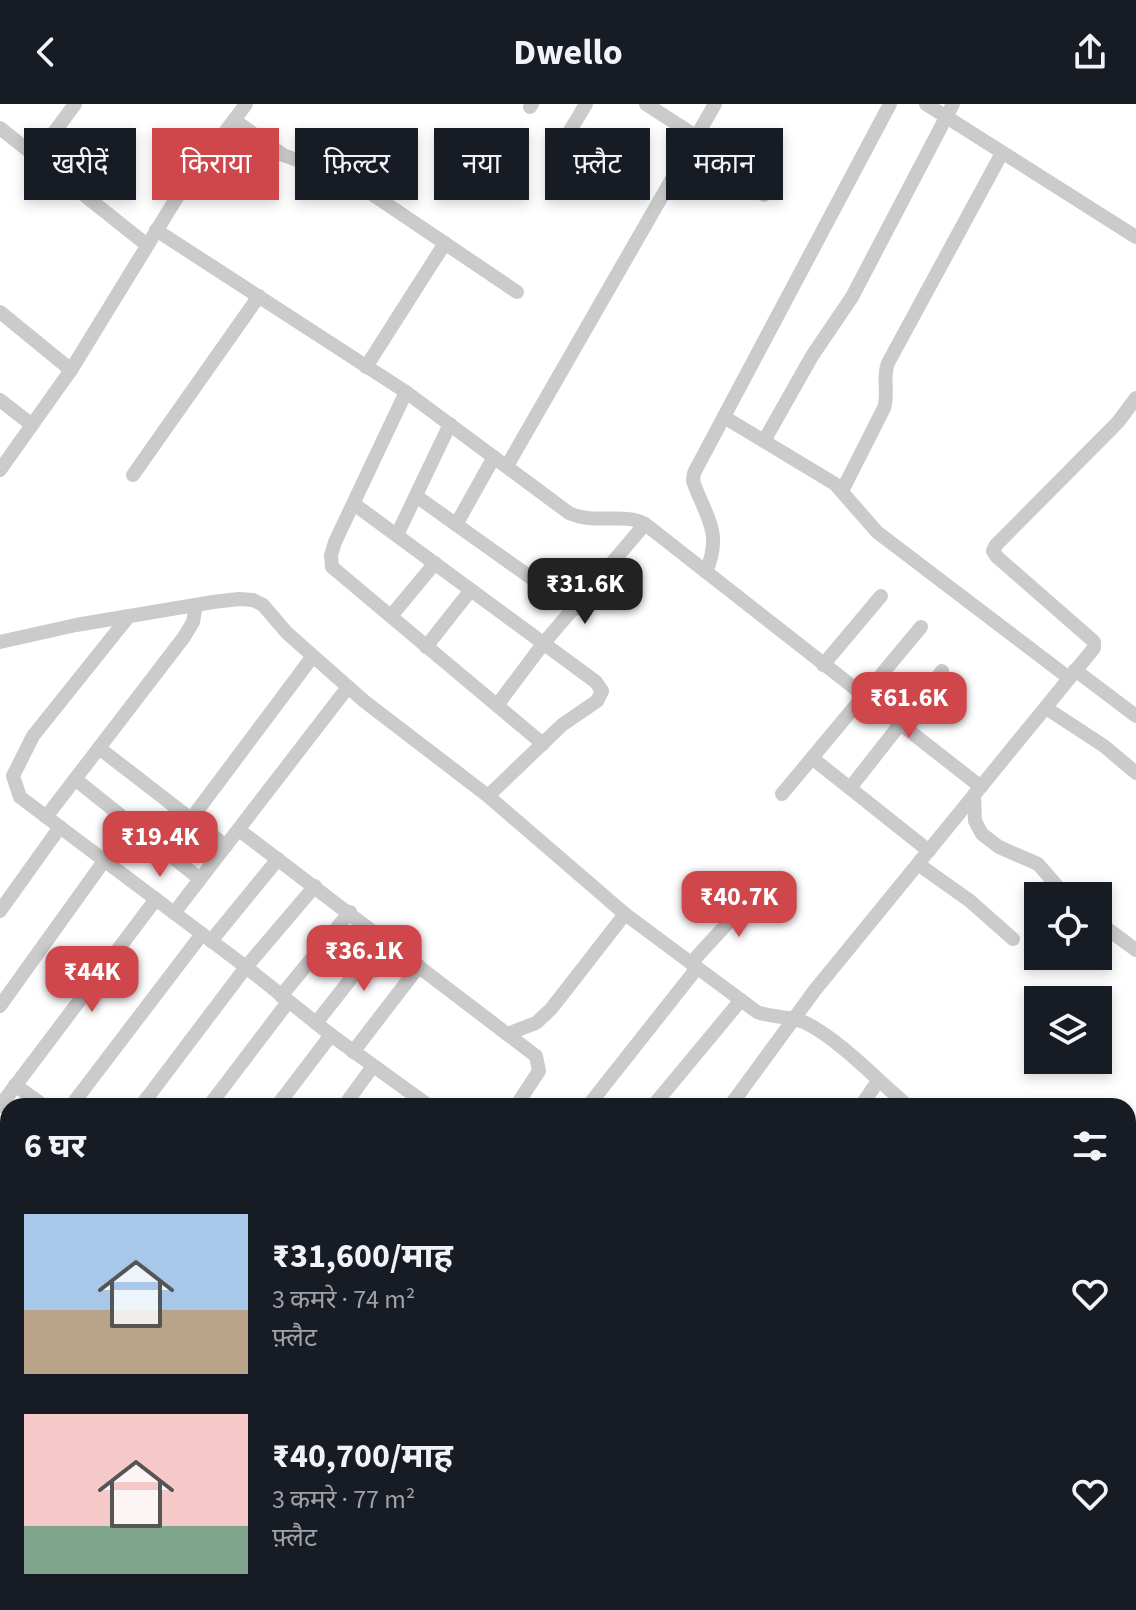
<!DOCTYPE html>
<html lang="hi">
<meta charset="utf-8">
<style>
:root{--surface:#171b24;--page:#20242c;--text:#f1f3f6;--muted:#9ea1a6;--accent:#cf474b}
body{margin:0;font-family:"Source Sans 3","Noto Sans Devanagari",sans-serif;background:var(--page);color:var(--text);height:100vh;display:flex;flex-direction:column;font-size:30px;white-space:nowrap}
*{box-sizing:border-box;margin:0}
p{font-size:26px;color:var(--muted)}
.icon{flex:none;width:44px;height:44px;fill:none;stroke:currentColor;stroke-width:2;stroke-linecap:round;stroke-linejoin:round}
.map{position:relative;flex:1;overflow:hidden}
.side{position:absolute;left:0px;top:994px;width:1136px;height:512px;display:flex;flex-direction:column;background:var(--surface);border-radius:24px 24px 0 0;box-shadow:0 4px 12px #0003}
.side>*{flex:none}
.banner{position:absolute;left:24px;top:24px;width:1088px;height:72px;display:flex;gap:16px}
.buttons{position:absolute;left:1024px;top:778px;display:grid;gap:16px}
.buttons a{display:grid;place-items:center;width:88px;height:88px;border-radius:0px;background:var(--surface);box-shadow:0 4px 12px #0003;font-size:40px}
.price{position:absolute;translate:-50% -68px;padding:0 18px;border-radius:16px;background:var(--accent);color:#fff;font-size:26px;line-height:52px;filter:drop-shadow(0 2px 4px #0008)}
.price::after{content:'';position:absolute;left:50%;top:48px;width:24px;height:18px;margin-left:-12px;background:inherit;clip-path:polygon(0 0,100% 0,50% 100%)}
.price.selected{background:#222;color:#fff}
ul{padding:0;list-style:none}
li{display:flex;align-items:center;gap:24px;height:200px;padding:0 24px}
li span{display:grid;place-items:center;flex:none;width:224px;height:160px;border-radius:0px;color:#555}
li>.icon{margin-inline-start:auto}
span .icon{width:96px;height:96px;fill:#fffc;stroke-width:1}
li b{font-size:34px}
h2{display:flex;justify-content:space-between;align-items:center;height:96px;padding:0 24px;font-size:34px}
.tag{padding:0 28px;border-radius:0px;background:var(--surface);box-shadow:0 4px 12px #0003;font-size:28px;line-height:72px}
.tag.selected{background:var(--accent);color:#fff}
header{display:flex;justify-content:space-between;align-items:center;height:104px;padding:0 24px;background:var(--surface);font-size:36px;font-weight:700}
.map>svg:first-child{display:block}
</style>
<header><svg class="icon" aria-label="back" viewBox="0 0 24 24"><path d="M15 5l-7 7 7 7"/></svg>Dwello<svg class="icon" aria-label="share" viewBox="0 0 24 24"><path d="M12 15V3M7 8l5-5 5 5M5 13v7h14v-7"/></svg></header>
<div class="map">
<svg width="1136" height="1506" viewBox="0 0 1136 1506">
<rect width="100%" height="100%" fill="#fff"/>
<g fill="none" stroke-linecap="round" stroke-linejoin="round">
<g stroke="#ccdce7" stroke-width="4">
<path d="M0,1437L8,1445"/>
<path d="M60,1498L68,1506"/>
</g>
<g stroke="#cbcbcb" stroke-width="14">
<path d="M646,0L697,33"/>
<path d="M926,0L1136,133"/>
<path d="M530,3L532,0"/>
<path d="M234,16L283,51L344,73L360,82L517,188"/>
<path d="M0,24L147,141"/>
<path d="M568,30L586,0"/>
<path d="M691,43L764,91"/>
<path d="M36,53L75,0"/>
<path d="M156,126L406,288L569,409C595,421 623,408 645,420L981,683"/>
<path d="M0,208L71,266"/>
<path d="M366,263L445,139"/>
<path d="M406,288L335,438L331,451L332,463L543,640"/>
<path d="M0,296L32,321"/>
<path d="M724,313L835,380L877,428L1069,574"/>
<path d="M764,337L812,252L852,193L953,0"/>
<path d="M507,362L715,0"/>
<path d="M0,366L71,266L179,90L246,0"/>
<path d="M133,371L259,192"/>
<path d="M842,387L884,304C889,288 882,275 888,259L1002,49"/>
<path d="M416,392L575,505"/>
<path d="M354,400L596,578L602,587L597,597L562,621L488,692"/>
<path d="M457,419L494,353"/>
<path d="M397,431L450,320"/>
<path d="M706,468C723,427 706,414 693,377L694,369L890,0"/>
<path d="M129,512L33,632L13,672L20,693L246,863L331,931L429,1002"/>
<path d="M391,512L435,459"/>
<path d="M0,538L76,521L213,498L239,495L253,496L263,501L287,529L364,597L488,692L625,810L757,908C773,914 791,912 806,919C840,936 878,977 908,1002"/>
<path d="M426,543L470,487"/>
<path d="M823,561L881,492"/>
<path d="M1075,566L1136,612"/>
<path d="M498,600L543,540L645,420"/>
<path d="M1046,604L1104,642L1136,669"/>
<path d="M99,644L226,742"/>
<path d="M812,654L929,747"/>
<path d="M75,675L200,775"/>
<path d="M850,684L942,567"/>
<path d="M782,690L921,523"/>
<path d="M974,691L975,717L982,730L999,743L1038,760L1066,792"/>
<path d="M46,713L184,533L193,518L196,501"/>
<path d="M191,715L313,552"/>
<path d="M239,726L536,952L539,967L516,1002"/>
<path d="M918,760L970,797L1013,835"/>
<path d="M0,807L60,723"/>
<path d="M174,809L348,583"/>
<path d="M1098,818L1136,846"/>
<path d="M211,837L278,755"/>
<path d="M691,859L759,785"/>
<path d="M281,892L350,808"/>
<path d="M0,902L104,757"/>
<path d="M316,919L383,834"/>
<path d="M507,930L536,919L551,905L625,810"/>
<path d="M353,948L419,862"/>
<path d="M15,981L44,1002"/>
<path d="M0,1002L156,795"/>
<path d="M71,1002L202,830"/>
<path d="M141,1002L246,863L315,782"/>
<path d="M209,1002L288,898"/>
<path d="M277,1002L331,931"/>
<path d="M344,1002L373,962"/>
<path d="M588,1002L697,864"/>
<path d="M653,1002L741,896"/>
<path d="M730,1002L815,886L1094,544V538L1091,535L997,453L993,447L996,441L1118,318L1136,294"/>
<path d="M861,1002L878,977"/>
<path d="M0,1102L8,1091"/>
<path d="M1128,1127L1136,1130"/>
<path d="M0,1170L8,1180"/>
<path d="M0,1387L8,1394"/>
<path d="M101,1498L107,1506"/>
</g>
<g stroke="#838383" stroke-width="4" stroke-dasharray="8 6" stroke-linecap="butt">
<path d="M0,1210L8,1220"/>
<path d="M0,1240L8,1251"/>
<path d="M0,1262L8,1272"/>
<path d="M0,1279L8,1289"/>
<path d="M182,1498L188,1506"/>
<path d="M226,1498L232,1506"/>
</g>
</g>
</svg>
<div class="buttons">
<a><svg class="icon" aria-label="locate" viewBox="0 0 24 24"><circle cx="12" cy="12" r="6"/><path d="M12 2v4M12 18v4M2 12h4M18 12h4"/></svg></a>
<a><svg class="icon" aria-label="layers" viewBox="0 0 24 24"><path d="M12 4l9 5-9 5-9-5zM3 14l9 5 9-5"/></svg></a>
</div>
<b class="price selected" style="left:585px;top:522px">₹31.6K</b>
<b class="price" style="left:909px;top:636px">₹61.6K</b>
<b class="price" style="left:160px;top:775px">₹19.4K</b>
<b class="price" style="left:739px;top:835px">₹40.7K</b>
<b class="price" style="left:364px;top:889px">₹36.1K</b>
<b class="price" style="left:92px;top:910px">₹44K</b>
<div class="banner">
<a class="tag">खरीदें</a>
<a class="tag selected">किराया</a>
<a class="tag">फ़िल्टर</a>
<a class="tag">नया</a>
<a class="tag">फ़्लैट</a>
<a class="tag">मकान</a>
</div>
<section class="side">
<h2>6 घर<svg class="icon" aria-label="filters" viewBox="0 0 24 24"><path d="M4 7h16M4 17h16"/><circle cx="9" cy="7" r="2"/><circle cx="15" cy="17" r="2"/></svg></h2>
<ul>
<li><span style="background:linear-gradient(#a9c7e8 60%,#b9a48a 0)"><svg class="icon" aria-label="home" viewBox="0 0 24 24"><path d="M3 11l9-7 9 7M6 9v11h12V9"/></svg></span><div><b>₹31,600/माह</b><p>3 कमरे · 74 m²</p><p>फ़्लैट</p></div><svg class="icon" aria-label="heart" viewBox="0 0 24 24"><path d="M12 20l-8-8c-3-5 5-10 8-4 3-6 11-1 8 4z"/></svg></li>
<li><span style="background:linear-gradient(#f6c9c9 70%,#7fa58c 0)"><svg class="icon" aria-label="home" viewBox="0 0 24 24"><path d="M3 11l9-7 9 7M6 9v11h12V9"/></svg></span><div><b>₹40,700/माह</b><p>3 कमरे · 77 m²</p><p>फ़्लैट</p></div><svg class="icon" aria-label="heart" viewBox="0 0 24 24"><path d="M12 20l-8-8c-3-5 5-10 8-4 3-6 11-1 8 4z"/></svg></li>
</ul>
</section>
</div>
